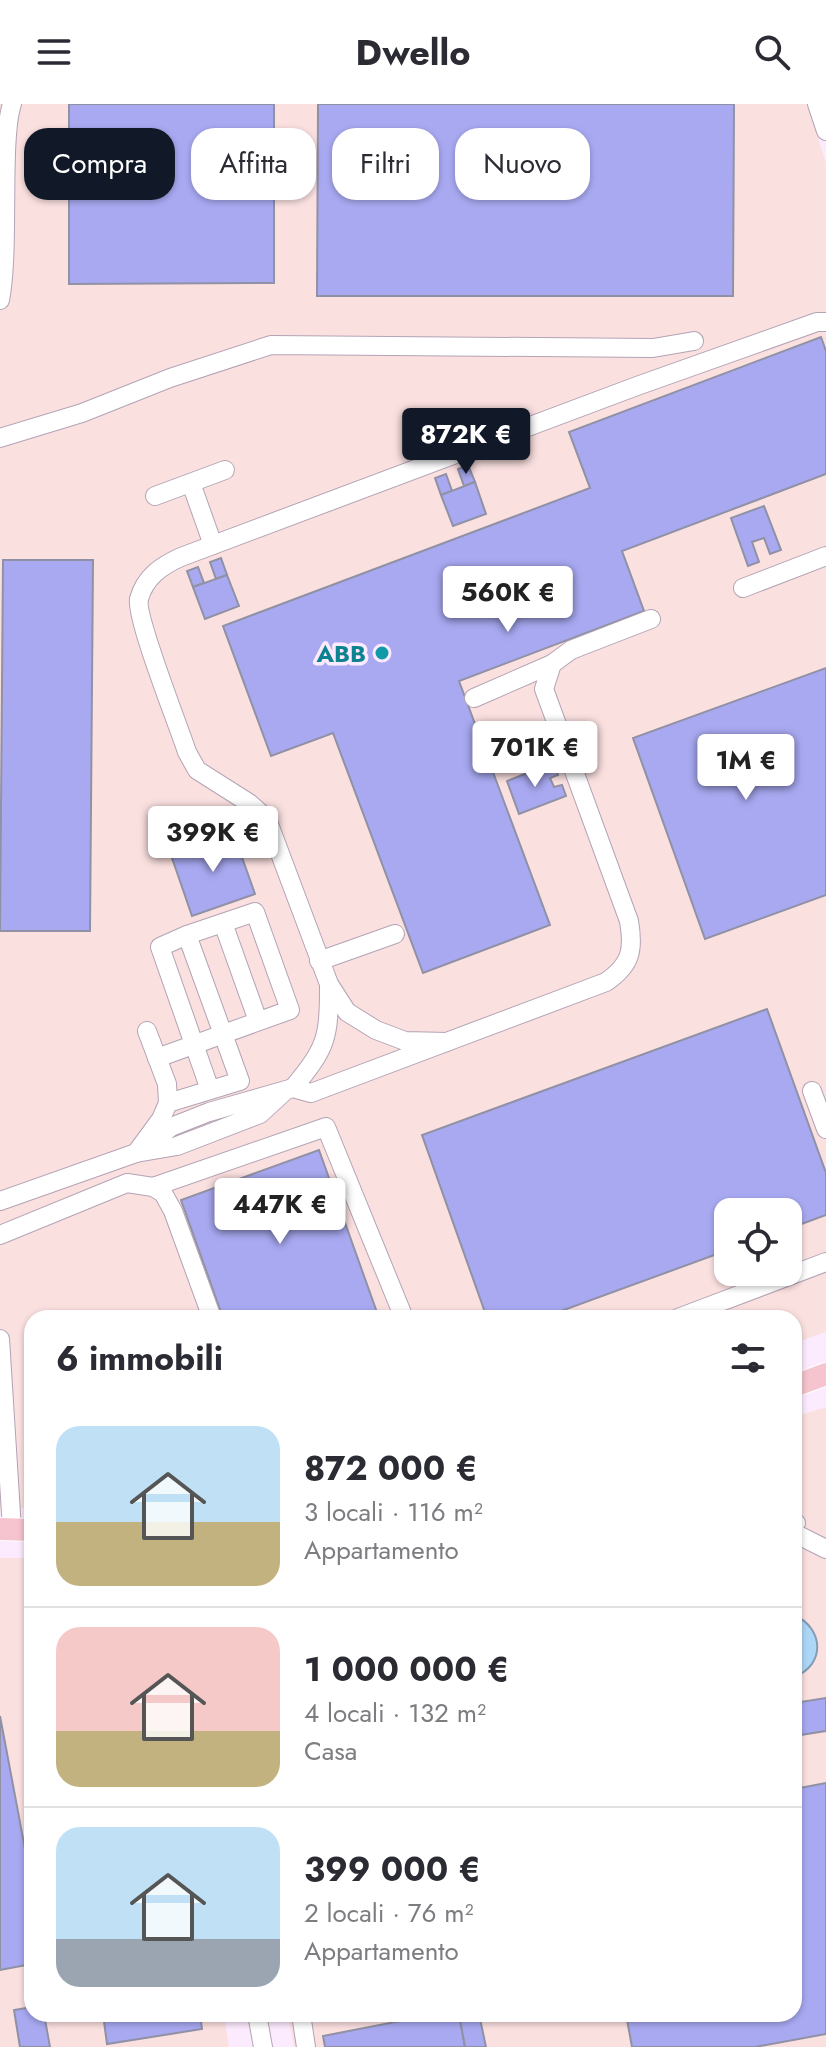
<!DOCTYPE html>
<html lang="it">
<meta charset="utf-8">
<style>
:root{--surface:#fff;--page:#f2f2f3;--text:#2b2b33;--muted:#7c7c81;--line:#e1e1e2;--accent:#111827}
body{margin:0;font-family:Jost,sans-serif;background:var(--page);color:var(--text);height:100vh;display:flex;flex-direction:column;font-size:30px;white-space:nowrap}
*{box-sizing:border-box;margin:0}
p{font-size:26px;color:var(--muted)}
.icon{flex:none;width:44px;height:44px;fill:none;stroke:currentColor;stroke-width:2;stroke-linecap:round;stroke-linejoin:round}
.map{position:relative;flex:1;overflow:hidden}
.details{position:absolute;left:24px;top:1206px;width:778px;height:712px;display:flex;flex-direction:column;background:var(--surface);border-radius:24px;box-shadow:0 2px 6px #0004}
.details>*{flex:none}
.hud{position:absolute;left:24px;top:24px;width:778px;height:72px;display:flex;gap:16px}
.buttons{position:absolute;left:714px;top:1094px;display:grid;gap:16px}
.buttons a{display:grid;place-items:center;width:88px;height:88px;border-radius:16px;background:var(--surface);box-shadow:0 2px 6px #0004;font-size:40px}
.price{position:absolute;translate:-50% -68px;padding:0 18px;border-radius:8px;background:#fff;color:#222;font-size:26px;line-height:52px;filter:drop-shadow(0 2px 4px #0008)}
.price::after{content:'';position:absolute;left:50%;top:48px;width:24px;height:18px;margin-left:-12px;background:inherit;clip-path:polygon(0 0,100% 0,50% 100%)}
.price.selected{background:var(--accent);color:#fff}
ul{padding:0;list-style:none}
li{display:flex;align-items:center;gap:24px;height:200px;padding:0 32px}
li+li{border-top:2px solid var(--line)}
li span{display:grid;place-items:center;flex:none;width:224px;height:160px;border-radius:24px;color:#555}
li>.icon{margin-inline-start:auto}
span .icon{width:96px;height:96px;fill:#fffc;stroke-width:1}
li b{font-size:34px}
h2{display:flex;justify-content:space-between;align-items:center;height:96px;padding:0 32px;font-size:34px}
.tag{padding:0 28px;border-radius:24px;background:var(--surface);box-shadow:0 2px 6px #0004;font-size:28px;line-height:72px}
.tag.selected{background:var(--accent);color:#fff}
header{display:flex;justify-content:space-between;align-items:center;height:104px;padding:0 32px;background:var(--surface);font-size:36px;font-weight:700}
.map>svg:first-child{display:block}
</style>
<header><svg class="icon" aria-label="menu" viewBox="0 0 24 24"><path d="M4 6h16M4 12h16M4 18h16"/></svg>Dwello<svg class="icon" aria-label="search" viewBox="0 0 24 24"><circle cx="10" cy="10" r="6"/><path d="M15 15l6 6"/></svg></header>
<div class="map">
<svg width="826" height="1943" viewBox="0 0 826 1943">
<rect width="100%" height="100%" fill="#fcebfe"/>
<g fill="#fbe0e0" fill-rule="evenodd">
<path d="M0,0H807L826,59V1228L794,1239V1214H32V1404L0,1405ZM728,1108H788V1168H728Z"/>
<path d="M826,1303V1943H294L288,1910H794V1313Z"/>
<path d="M0,1454H32V1910H224L229,1943H0Z"/>
</g>
<path fill="#aed7f7" stroke="#829cb5" stroke-width="2" d="M794,1511C824,1524 826,1561 794,1573Z"/>
<g fill="#a8a9f1" stroke="#9091a5" stroke-width="2">
<path d="M69,0H274V179L69,180Z"/>
<path d="M318,0H734L733,192H317Z"/>
<path d="M821,233L826,247V370L622,447L644,507L459,577L550,821L423,869L333,629L271,652L223,522L590,384L569,328Z"/>
<path d="M468,361L475,378L464,382L458,365Z"/>
<path d="M446,370L452,387L441,391L435,374Z"/>
<path d="M475,378L486,410L453,422L441,391Z"/>
<path d="M764,402L781,446L770,450L764,434L752,438L759,458L748,462L731,414Z"/>
<path d="M221,454L227,471L216,475L210,458Z"/>
<path d="M3,456H93L90,827H0Z"/>
<path d="M198,463L204,479L193,483L187,467Z"/>
<path d="M227,471L239,502L205,515L193,483Z"/>
<path d="M826,564V791L705,835L633,634Z"/>
<path d="M553,659L558,671L550,674L554,683L562,681L566,692L519,710L507,677Z"/>
<path d="M233,728L255,790L192,812L171,751Z"/>
<path d="M767,905L826,1069V1111L788,1125V1108H728V1146L542,1214H487L422,1031Z"/>
<path d="M319,1046L379,1214H223L181,1096Z"/>
<path d="M826,1594V1627L794,1632V1599Z"/>
<path d="M0,1612L32,1782V1860L0,1866Z"/>
<path d="M826,1679V1930L755,1943H632L626,1910H794V1685Z"/>
<path d="M32,1903V1910H44L50,1943H20L14,1906Z"/>
<path d="M103,1910H200L202,1925L107,1940Z"/>
<path d="M436,1910H459L465,1943H325L323,1932Z"/>
<path d="M459,1910H479L486,1943H465Z"/>
</g>
<g fill="none" stroke-linecap="round" stroke-linejoin="round">
<defs>
<g id="minor">
<path d="M817,0L826,27"/>
<path d="M0,196C10,146 0,36 12,0"/>
<path d="M0,334L82,309L170,274L271,241L653,244L694,237"/>
<path d="M191,379L213,441"/>
<path d="M155,392L225,366"/>
<path d="M743,484L826,452"/>
<path d="M474,594L552,560"/>
<path d="M223,819L258,917"/>
<path d="M319,857L395,830"/>
<path d="M447,938L405,937L376,926L347,908L329,880L267,715L249,699L197,666L187,648C179,623 135,513 139,495C145,473 161,462 181,453L637,282L817,218H826"/>
<path d="M157,954L290,906L255,808L187,831"/>
<path d="M293,984C327,943 329,934 329,881"/>
<path d="M812,987L826,1025"/>
<path d="M284,988L260,1010L177,1042L136,1049L171,1023L209,1008L293,984L311,989L606,878C631,861 634,846 629,817L544,585L552,560L571,546L651,515"/>
<path d="M168,999L240,977L187,831L160,843L210,986"/>
<path d="M153,1083L326,1023L404,1214"/>
<path d="M0,1097L136,1049L161,1015L168,999L167,980L147,927"/>
<path d="M0,1131L127,1079L153,1083L163,1089L173,1107L212,1214"/>
<path d="M678,1214L826,1158"/>
<path d="M0,1235L12,1425"/>
<path d="M794,1420L796,1419"/>
<path d="M800,1432L826,1445"/>
<path d="M257,1910L263,1943"/>
<path d="M301,1910L306,1943"/>
</g>
<g id="major">
<path d="M794,1282L826,1270"/>
<path d="M0,1425L32,1426"/>
</g>
</defs>
<use href="#minor" stroke="#b3a3b5" stroke-width="20"/>
<use href="#major" stroke="#fff" stroke-width="24"/>
<use href="#minor" stroke="#fff" stroke-width="18"/>
<use href="#major" stroke="#f5c4ce" stroke-width="22"/>
</g>
<circle fill="#0f9aa8" stroke="#fcebfe" stroke-width="3" cx="382" cy="549" r="8"/>
<g text-anchor="middle" dominant-baseline="central" stroke-width="7" stroke-linejoin="round" paint-order="stroke">
<g font-size="24" font-weight="bold" fill="#0d838f" stroke="#fcebfe" text-anchor="end">
<text x="366" y="549">ABB</text>
</g>
</g>
</svg>
<div class="buttons">
<a><svg class="icon" aria-label="locate" viewBox="0 0 24 24"><circle cx="12" cy="12" r="6"/><path d="M12 2v4M12 18v4M2 12h4M18 12h4"/></svg></a>
</div>
<b class="price selected" style="left:466px;top:372px">872K €</b>
<b class="price" style="left:508px;top:530px">560K €</b>
<b class="price" style="left:535px;top:685px">701K €</b>
<b class="price" style="left:746px;top:698px">1M €</b>
<b class="price" style="left:213px;top:770px">399K €</b>
<b class="price" style="left:280px;top:1142px">447K €</b>
<div class="hud">
<a class="tag selected">Compra</a>
<a class="tag">Affitta</a>
<a class="tag">Filtri</a>
<a class="tag">Nuovo</a>
</div>
<section class="details">
<h2>6 immobili<svg class="icon" aria-label="filters" viewBox="0 0 24 24"><path d="M4 7h16M4 17h16"/><circle cx="9" cy="7" r="2"/><circle cx="15" cy="17" r="2"/></svg></h2>
<ul>
<li><span style="background:linear-gradient(#bfe0f5 60%,#c2b280 0)"><svg class="icon" aria-label="home" viewBox="0 0 24 24"><path d="M3 11l9-7 9 7M6 9v11h12V9"/></svg></span><div><b>872 000 €</b><p>3 locali · 116 m²</p><p>Appartamento</p></div></li>
<li><span style="background:linear-gradient(#f6c9c9 65%,#c2b280 0)"><svg class="icon" aria-label="home" viewBox="0 0 24 24"><path d="M3 11l9-7 9 7M6 9v11h12V9"/></svg></span><div><b>1 000 000 €</b><p>4 locali · 132 m²</p><p>Casa</p></div></li>
<li><span style="background:linear-gradient(#bfe0f5 70%,#9aa5b1 0)"><svg class="icon" aria-label="home" viewBox="0 0 24 24"><path d="M3 11l9-7 9 7M6 9v11h12V9"/></svg></span><div><b>399 000 €</b><p>2 locali · 76 m²</p><p>Appartamento</p></div></li>
</ul>
</section>
</div>
